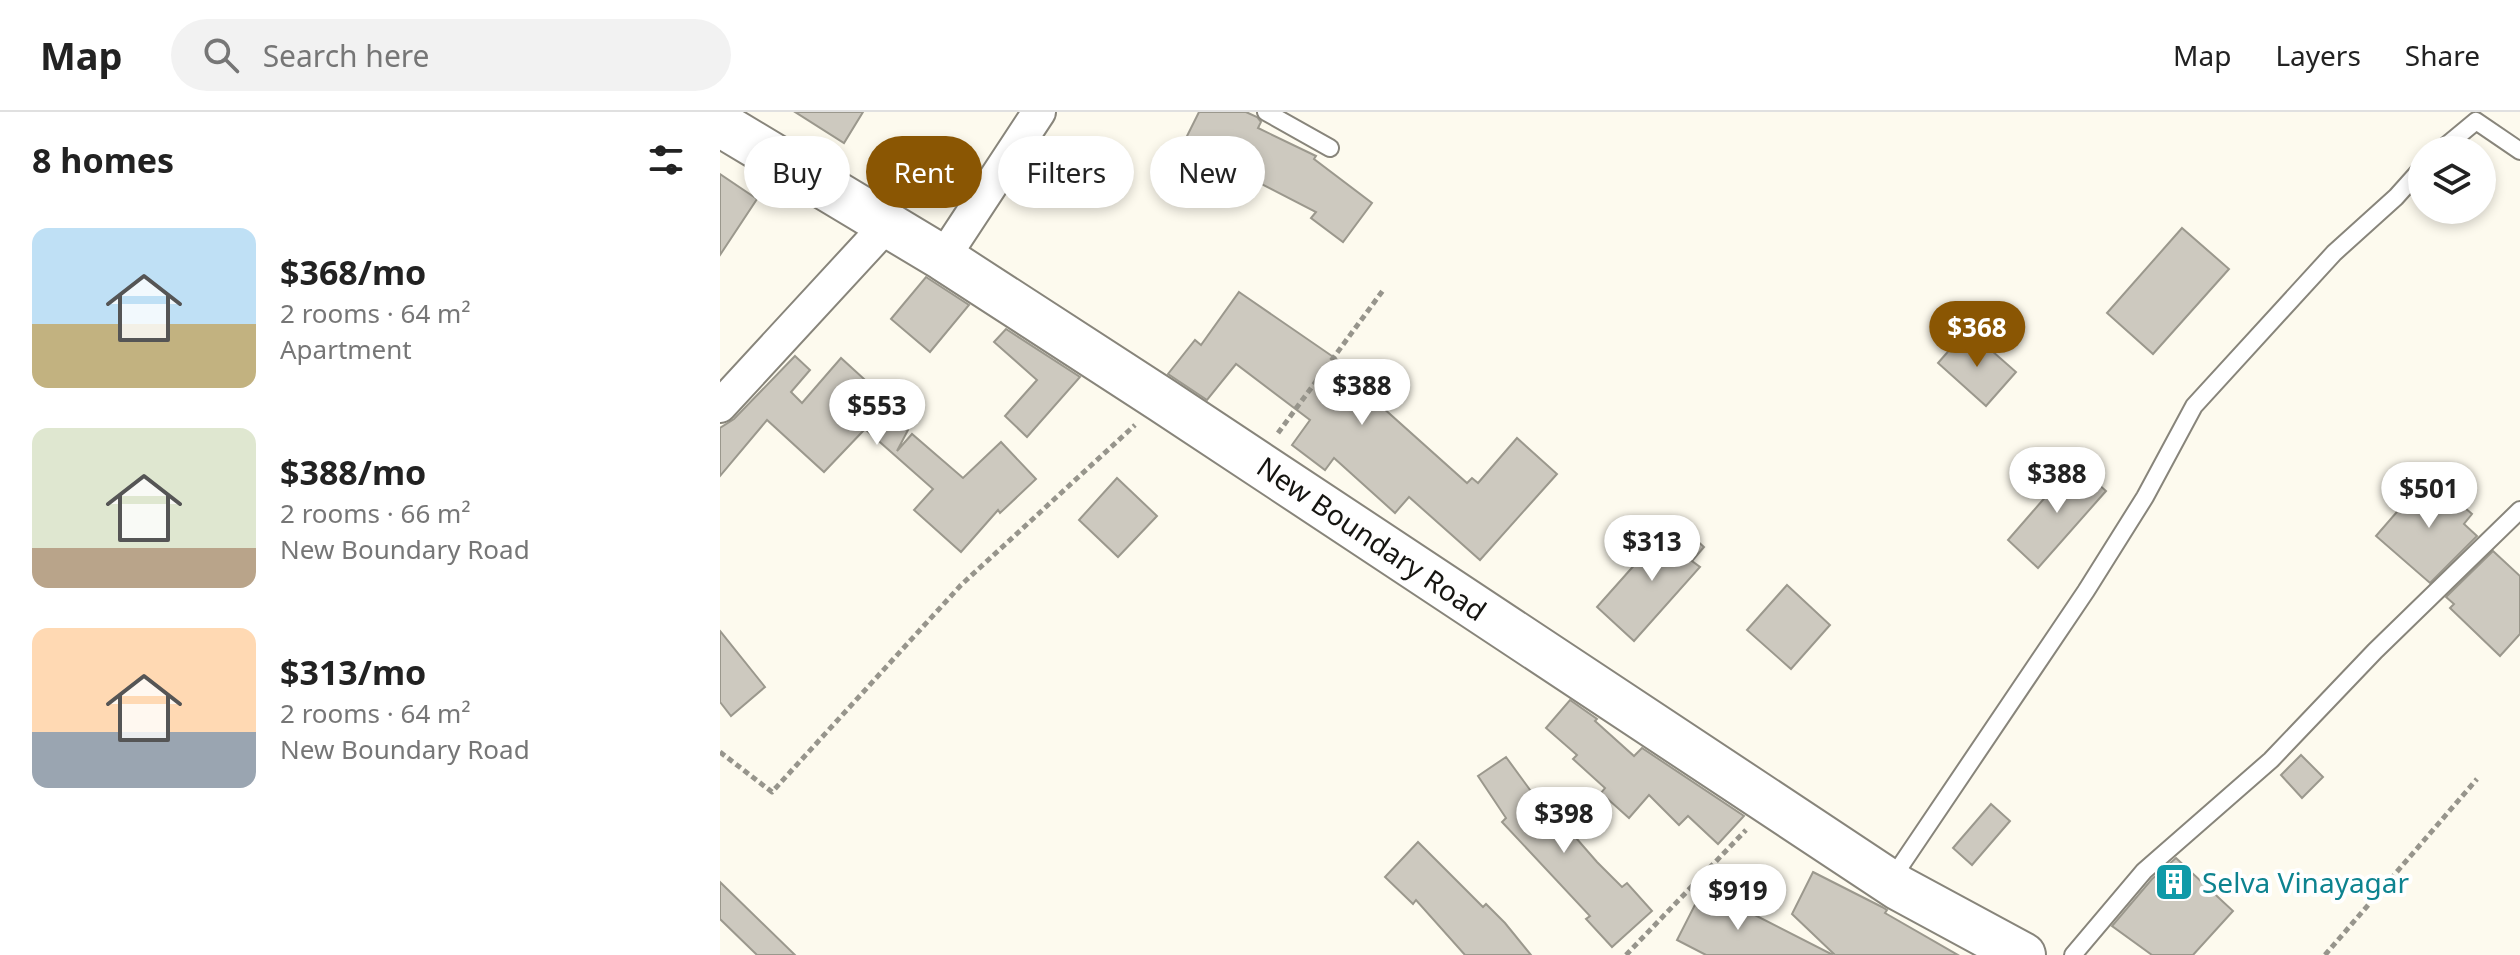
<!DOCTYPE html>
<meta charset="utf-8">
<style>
:root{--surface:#fff;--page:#f2f2f2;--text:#222;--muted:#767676;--line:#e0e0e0;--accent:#8a5603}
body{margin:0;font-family:"Noto Sans",sans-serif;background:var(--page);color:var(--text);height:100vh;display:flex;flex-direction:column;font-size:30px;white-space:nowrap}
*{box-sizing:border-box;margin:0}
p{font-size:26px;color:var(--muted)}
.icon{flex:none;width:44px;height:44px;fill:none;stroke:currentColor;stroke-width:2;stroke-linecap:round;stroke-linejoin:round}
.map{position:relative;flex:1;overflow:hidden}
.panel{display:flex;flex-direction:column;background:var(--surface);width:720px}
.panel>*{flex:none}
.hud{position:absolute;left:24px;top:24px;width:760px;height:72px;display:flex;gap:16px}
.tools{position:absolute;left:1688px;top:24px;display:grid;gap:16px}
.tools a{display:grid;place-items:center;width:88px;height:88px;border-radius:50%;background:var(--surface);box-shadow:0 4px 12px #0003;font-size:40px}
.price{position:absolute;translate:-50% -68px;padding:0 18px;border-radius:28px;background:#fff;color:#222;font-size:26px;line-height:52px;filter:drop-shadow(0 2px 4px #0008)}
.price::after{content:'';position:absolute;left:50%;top:48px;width:24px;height:18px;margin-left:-12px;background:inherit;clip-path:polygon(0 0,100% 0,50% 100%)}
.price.on{background:var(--accent);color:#fff}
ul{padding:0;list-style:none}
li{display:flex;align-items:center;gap:24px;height:200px;padding:0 32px}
li span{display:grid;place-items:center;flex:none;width:224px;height:160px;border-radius:16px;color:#555}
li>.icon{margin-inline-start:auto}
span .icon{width:96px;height:96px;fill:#fffc;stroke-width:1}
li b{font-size:34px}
h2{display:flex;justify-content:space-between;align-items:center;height:96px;padding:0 32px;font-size:34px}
.chip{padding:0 28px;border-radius:36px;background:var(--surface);box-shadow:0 4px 12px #0003;font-size:28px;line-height:72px}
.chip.on{background:var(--accent);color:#fff}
header{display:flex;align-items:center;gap:48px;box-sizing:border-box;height:112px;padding:0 40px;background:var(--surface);border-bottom:2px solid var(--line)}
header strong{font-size:38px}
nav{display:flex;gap:44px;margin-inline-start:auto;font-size:28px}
.search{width:560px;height:72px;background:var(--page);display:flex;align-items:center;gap:20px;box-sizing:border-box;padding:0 28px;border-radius:44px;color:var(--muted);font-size:30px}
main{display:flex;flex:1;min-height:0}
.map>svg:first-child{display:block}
</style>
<header>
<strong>Map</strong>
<div class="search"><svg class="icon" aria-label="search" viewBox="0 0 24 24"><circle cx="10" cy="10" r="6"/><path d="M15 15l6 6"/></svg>Search here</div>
<nav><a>Map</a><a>Layers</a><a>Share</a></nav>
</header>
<main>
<section class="panel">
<h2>8 homes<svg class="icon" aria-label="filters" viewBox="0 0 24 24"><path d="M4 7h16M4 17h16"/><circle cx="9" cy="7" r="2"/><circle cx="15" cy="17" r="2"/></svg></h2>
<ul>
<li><span style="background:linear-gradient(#bfe0f5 60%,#c2b280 0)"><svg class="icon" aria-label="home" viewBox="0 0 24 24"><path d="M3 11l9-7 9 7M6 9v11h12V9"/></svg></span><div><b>$368/mo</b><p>2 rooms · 64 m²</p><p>Apartment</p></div></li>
<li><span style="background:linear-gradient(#dfe7d0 75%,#b9a48a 0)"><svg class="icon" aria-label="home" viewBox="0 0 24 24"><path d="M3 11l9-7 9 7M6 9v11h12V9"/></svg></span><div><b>$388/mo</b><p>2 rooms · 66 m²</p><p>New Boundary Road</p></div></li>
<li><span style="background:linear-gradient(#ffd9b3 65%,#9aa5b1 0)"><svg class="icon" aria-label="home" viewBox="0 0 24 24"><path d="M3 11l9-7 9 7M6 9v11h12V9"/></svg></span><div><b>$313/mo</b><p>2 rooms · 64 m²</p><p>New Boundary Road</p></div></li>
</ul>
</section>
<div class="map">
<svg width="1800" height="843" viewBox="0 0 1800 843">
<rect width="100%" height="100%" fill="#fdfaee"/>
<g fill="#cdc9bf" stroke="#9b988d" stroke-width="2">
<path d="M75,0H143L124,31Z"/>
<path d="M479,0H526L537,5L541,10L538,16L596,44L594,47L652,91L623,130L591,106L596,100L516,59L511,69L464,45L470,33L464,30Z"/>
<path d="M0,62L37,87L0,143Z"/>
<path d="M1462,116L1509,157L1433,242L1387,201Z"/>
<path d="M206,165L249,193L210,240L171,207Z"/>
<path d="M519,180L625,253L628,249L670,281L661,294L747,371L752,366L758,371L797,326L837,362L760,448L689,385L675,401L614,346L605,358L572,333L590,308L516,252L487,288L448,262L475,228L481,233Z"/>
<path d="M286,217L360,265L307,325L285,304L317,268L274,230Z"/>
<path d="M1255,224L1296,260L1266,294L1218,251L1239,227L1247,233Z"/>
<path d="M75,244L90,258L71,280L82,291L121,246L155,277L149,284L188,318L177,339L192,322L243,366L281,330L316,367L280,401L278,398L241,440L194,398L213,377L145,317L104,360L47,308L0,364V316L14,307Z"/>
<path d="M1355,351L1386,379L1318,456L1288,428Z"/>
<path d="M1708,364L1752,402L1744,412L1757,424L1710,471L1656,424Z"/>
<path d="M397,366L437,404L398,445L359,408Z"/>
<path d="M962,415L984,435L972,449L980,455L914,529L877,495L942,422L950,429Z"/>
<path d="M1773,439L1800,464V522L1780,544L1730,496L1734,492L1726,485Z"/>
<path d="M1067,473L1110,513L1071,557L1027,518Z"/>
<path d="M0,519L45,575L11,604L0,590Z"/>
<path d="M850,588L877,607L875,609L914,644L922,636L1024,704L998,732L968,704L959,713L929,683L909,706L881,681L885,676L853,647L857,643L826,616Z"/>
<path d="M1581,643L1603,665L1582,686L1561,663Z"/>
<path d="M786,645L813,682L816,680L877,750L902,775L907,771L932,799L892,835L866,807L870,804L782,710L786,706L758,664Z"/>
<path d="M1271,692L1290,709L1252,753L1233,736Z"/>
<path d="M698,730L763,795L766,792L785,811L811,843H745L696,788L693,792L665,765Z"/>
<path d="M1456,746L1513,799L1473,843H1432L1392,814L1432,767Z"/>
<path d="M1093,760L1162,795L1167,798L1165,801L1238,843H1115L1072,802Z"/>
<path d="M0,770L75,843H37L0,807Z"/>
<path d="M983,777L1023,797L1113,843H986L957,828Z"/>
</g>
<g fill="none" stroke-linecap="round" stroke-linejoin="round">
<defs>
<g id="service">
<path d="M546,0L610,36"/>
<path d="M1721,38L1756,9L1800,39"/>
<path d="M1171,768L1366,479L1425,385L1474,294L1614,141L1676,85L1702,56"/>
<path d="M1353,843L1424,759L1551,648L1655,539L1800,398"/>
</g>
<g id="minor">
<path d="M223,146L319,0"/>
<path d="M0,294L166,114"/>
</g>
<path id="secondary" d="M0,12L223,146L442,288L1179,776L1303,843"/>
</defs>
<use href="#service" stroke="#88857b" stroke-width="20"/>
<use href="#minor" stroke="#88857b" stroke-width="36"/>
<use href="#secondary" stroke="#88857b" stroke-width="48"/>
<g stroke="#97958c" stroke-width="5" stroke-dasharray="6 4" stroke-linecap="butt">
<path d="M558,321L664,177"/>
<path d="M0,640L52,680L241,473L415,313"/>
<path d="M906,843L1026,718"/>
<path d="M1605,843L1757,667"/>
</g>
<use href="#service" stroke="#fff" stroke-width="16"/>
<use href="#minor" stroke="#fff" stroke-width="32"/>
<use href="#secondary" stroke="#fff" stroke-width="44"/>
</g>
<defs>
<symbol id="building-square" viewBox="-11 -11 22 22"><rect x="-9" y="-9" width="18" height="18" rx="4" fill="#0f9aa8" stroke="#fff"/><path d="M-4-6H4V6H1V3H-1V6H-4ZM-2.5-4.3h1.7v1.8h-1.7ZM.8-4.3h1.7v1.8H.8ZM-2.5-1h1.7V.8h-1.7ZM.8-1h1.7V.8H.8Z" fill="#fff"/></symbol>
</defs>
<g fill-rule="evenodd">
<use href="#building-square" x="1432" y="748" width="44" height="44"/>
</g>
<g text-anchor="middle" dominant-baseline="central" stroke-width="8" stroke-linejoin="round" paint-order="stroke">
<g font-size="28" fill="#161511" stroke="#fff">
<text transform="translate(652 426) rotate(34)">New Boundary Road</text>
</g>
<g font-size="28" fill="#0d838f" stroke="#fff" text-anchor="start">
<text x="1482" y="770">Selva Vinayagar</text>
</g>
</g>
</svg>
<div class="tools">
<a><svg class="icon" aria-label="layers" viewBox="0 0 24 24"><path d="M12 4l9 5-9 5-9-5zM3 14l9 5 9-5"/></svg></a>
</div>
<b class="price on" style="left:1257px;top:257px">$368</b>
<b class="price" style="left:642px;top:315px">$388</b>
<b class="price" style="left:157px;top:335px">$553</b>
<b class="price" style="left:1337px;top:403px">$388</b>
<b class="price" style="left:1709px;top:418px">$501</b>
<b class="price" style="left:932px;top:471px">$313</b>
<b class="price" style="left:844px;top:743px">$398</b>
<b class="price" style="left:1018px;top:820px">$919</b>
<div class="hud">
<a class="chip">Buy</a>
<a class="chip on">Rent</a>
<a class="chip">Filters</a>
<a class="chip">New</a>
</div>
</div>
</main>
